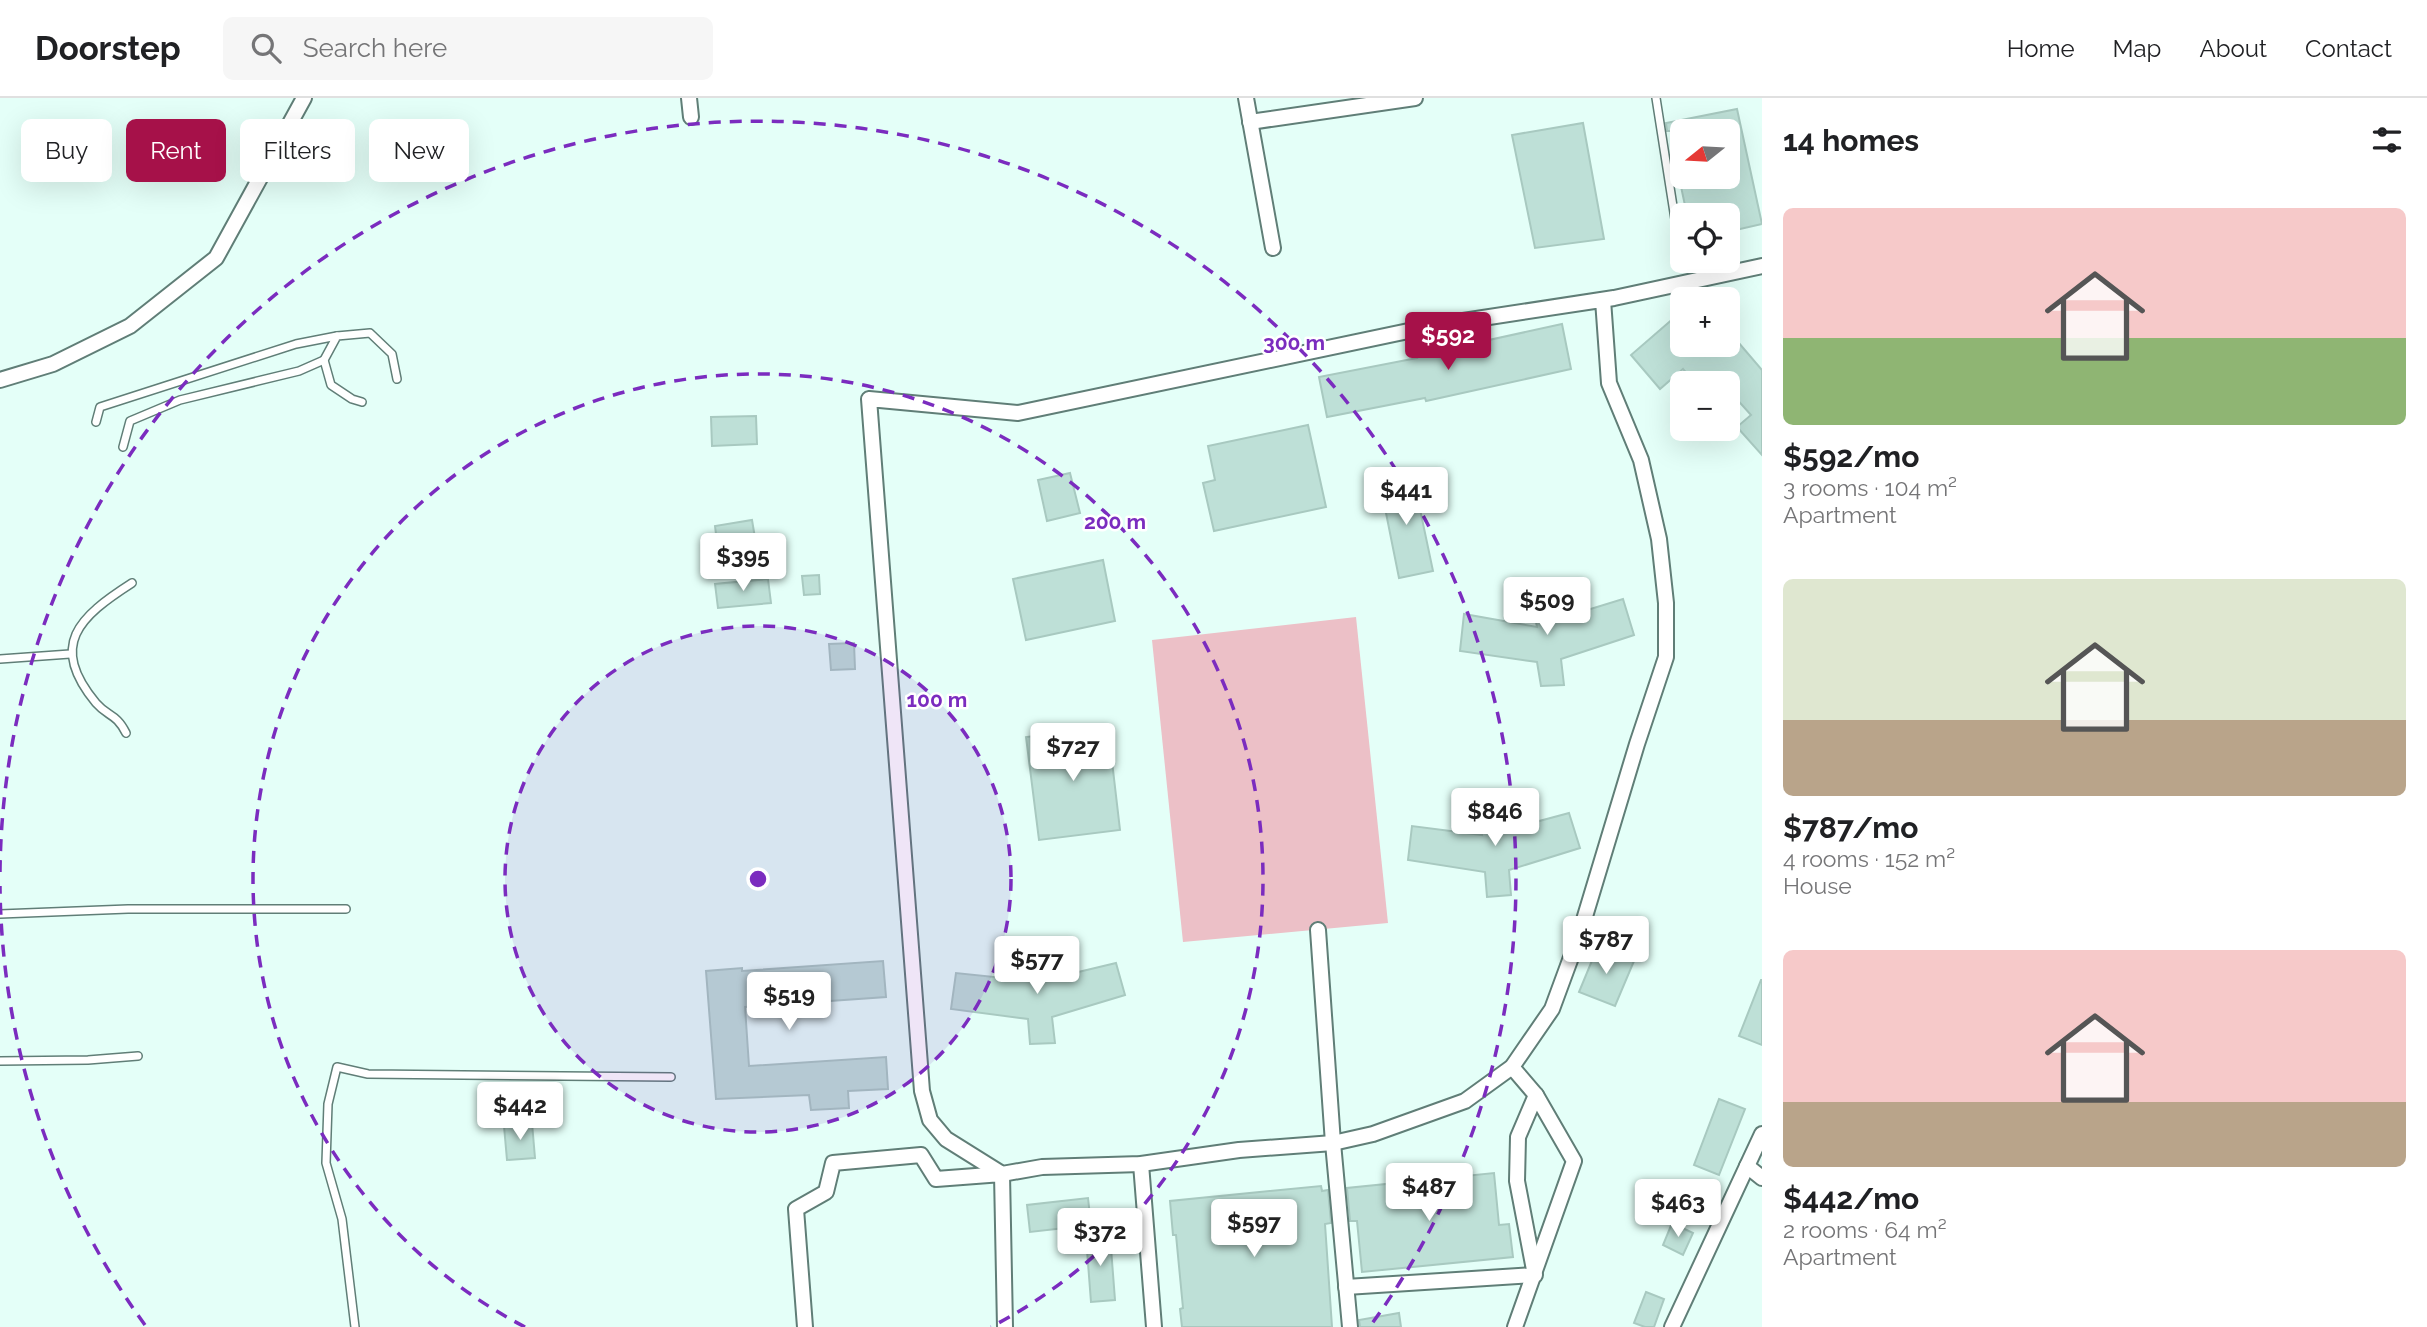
<!DOCTYPE html>
<meta charset="utf-8">
<style>
:root{--surface:#fff;--page:#f6f6f6;--text:#202124;--muted:#757577;--line:#e0e0e0;--accent:#a61149}
body{margin:0;font-family:Raleway,sans-serif;background:var(--page);color:var(--text);height:100vh;display:flex;flex-direction:column;font-size:26px;white-space:nowrap}
*{box-sizing:border-box;margin:0}
p{font-size:23px;color:var(--muted)}
.icon{flex:none;width:38px;height:38px;fill:none;stroke:currentColor;stroke-width:2;stroke-linecap:round;stroke-linejoin:round}
.map{position:relative;flex:1;overflow:hidden}
.side{display:flex;flex-direction:column;background:var(--surface);width:665px}
.side>*{flex:none}
.banner{position:absolute;left:21px;top:21px;width:665px;height:63px;display:flex;gap:14px}
.needle{width:46px;rotate:252deg}
.buttons{position:absolute;left:1670px;top:21px;display:grid;gap:14px}
.buttons a{display:grid;place-items:center;width:70px;height:70px;border-radius:10px;background:var(--surface);box-shadow:0 7px 28px #0002;font-size:35px}
.price{position:absolute;translate:-50% -60px;padding:0 16px;border-radius:7px;background:#fff;color:#222;font-size:23px;line-height:46px;filter:drop-shadow(0 2px 4px #0008)}
.price::after{content:'';position:absolute;left:50%;top:42px;width:21px;height:16px;margin-left:-10px;background:inherit;clip-path:polygon(0 0,100% 0,50% 100%)}
.price.current{background:var(--accent);color:#fff}
ul{padding:0;list-style:none}
li{display:grid;align-content:center;gap:14px;height:371px;padding:0 21px}
li span{display:grid;place-items:center;height:217px;border-radius:10px;color:#555}
li>.icon{margin-inline-start:auto}
span .icon{width:126px;height:126px;fill:#fffc;stroke-width:1}
li b{font-size:30px}
h2{display:flex;justify-content:space-between;align-items:center;height:84px;padding:0 21px;font-size:30px}
.chip{padding:0 24px;border-radius:10px;background:var(--surface);box-shadow:0 7px 28px #0002;font-size:24px;line-height:63px}
.chip.current{background:var(--accent);color:#fff}
header{display:flex;align-items:center;gap:42px;box-sizing:border-box;height:98px;padding:0 35px;background:var(--surface);border-bottom:2px solid var(--line)}
header strong{font-size:33px}
nav{display:flex;gap:38px;margin-inline-start:auto;font-size:24px}
.search{width:490px;height:63px;background:var(--page);display:flex;align-items:center;gap:18px;box-sizing:border-box;padding:0 24px;border-radius:10px;color:var(--muted);font-size:26px}
main{display:flex;flex:1;min-height:0}
.map>svg:first-child{display:block}
</style>
<header>
<strong>Doorstep</strong>
<div class="search"><svg class="icon" aria-label="search" viewBox="0 0 24 24"><circle cx="10" cy="10" r="6"/><path d="M15 15l6 6"/></svg>Search here</div>
<nav><a>Home</a><a>Map</a><a>About</a><a>Contact</a></nav>
</header>
<main>
<div class="map">
<svg width="1762" height="1229" viewBox="0 0 1762 1229">
<rect width="100%" height="100%" fill="#e4fff8"/>
<path fill="#ecc0c7" d="M1356,519L1388,825L1183,844L1152,542Z"/>
<g fill="#bee0d7" stroke="#a8c9c0" stroke-width="2">
<path d="M1737,11L1762,126L1727,134V117H1687L1679,79H1727V33H1667L1666,25Z"/>
<path d="M1583,25L1604,141L1535,150L1512,37Z"/>
<path d="M1682,213V247H1727V231L1762,272V357L1737,329L1751,317L1734,298L1727,303V285H1695L1683,271L1660,291L1631,257Z"/>
<path d="M1562,226L1571,271L1426,303L1425,300L1327,319L1319,279L1417,260L1416,258Z"/>
<path d="M756,318L757,346L712,348L711,319Z"/>
<path d="M1308,327L1326,409L1214,433L1203,385L1215,382L1208,348Z"/>
<path d="M1070,375L1080,415L1047,423L1038,382Z"/>
<path d="M1413,378L1433,473L1399,480L1380,385Z"/>
<path d="M752,422L756,446L718,452L715,428Z"/>
<path d="M1103,462L1115,523L1026,542L1013,481Z"/>
<path d="M819,477L820,496L804,497L802,478Z"/>
<path d="M768,481L771,505L718,510L715,486Z"/>
<path d="M1623,501L1634,537L1561,561L1564,587L1541,588L1537,564L1460,553L1464,516L1537,529L1534,514L1556,512L1558,521Z"/>
<path d="M854,545L855,571L831,572L829,546Z"/>
<path d="M1108,629L1120,732L1039,742L1026,639Z"/>
<path d="M1569,715L1580,750L1509,772L1511,797L1487,799L1485,774L1408,762L1412,728L1482,737L1480,722L1500,723L1502,733Z"/>
<path d="M1598,848L1634,863L1615,908L1579,894Z"/>
<path d="M883,863L886,899L745,909L749,968L886,959L888,991L848,993L849,1010L811,1012L809,997L716,1001L706,873L742,870V873Z"/>
<path d="M1116,865L1125,897L1052,919L1055,945L1030,946L1028,921L951,911L956,875L1024,882L1023,874L1045,872V882Z"/>
<path d="M1761,882H1762V947L1739,938Z"/>
<path d="M1719,1001L1745,1011L1719,1077L1694,1067Z"/>
<path d="M532,1025L535,1060L507,1062L504,1028Z"/>
<path d="M1494,1075L1499,1127L1509,1126L1513,1159L1362,1174L1357,1123H1350L1347,1090Z"/>
<path d="M1321,1088L1322,1093L1328,1092L1331,1125L1325,1126L1332,1229H1182L1180,1211L1183,1210L1176,1137H1173L1170,1103Z"/>
<path d="M1088,1100L1091,1127L1030,1134L1027,1107Z"/>
<path d="M1672,1125L1693,1135L1683,1157L1663,1147Z"/>
<path d="M1110,1137L1115,1202L1091,1204L1086,1139Z"/>
<path d="M1646,1194L1664,1201L1654,1229H1645L1634,1225Z"/>
<path d="M1399,1215L1401,1229H1360L1359,1222Z"/>
</g>
<g fill="none" stroke-linecap="round" stroke-linejoin="round">
<defs>
<g id="lane">
<path d="M1656,0L1675,121"/>
<path d="M362,304L352,301L331,287L324,262L337,238L370,235L392,256L397,281"/>
<path d="M96,324L100,309L296,246L337,238"/>
<path d="M123,349L130,323L180,302L299,273L324,262"/>
<path d="M0,561L70,556"/>
<path d="M126,635C116,615 108,619 96,605C48,547 79,519 132,485"/>
<path d="M0,816L128,811H346"/>
<path d="M0,963L88,962L138,958"/>
<path d="M355,1229L342,1121L326,1065L328,1006L337,969L368,976L671,979"/>
</g>
<g id="street">
<path d="M689,0L691,19"/>
<path d="M1246,0L1273,150"/>
<path d="M1250,24L1415,0"/>
<path d="M1603,202L1609,285L1641,362L1659,441L1666,505V559L1637,646L1580,835L1552,911L1512,969L1465,1003L1373,1036L1333,1045L1239,1052L1141,1066L1042,1069L1002,1076L946,1041L930,1022L922,993L869,301L1018,315L1437,227L1614,200L1762,168"/>
<path d="M0,282L53,266L130,228L216,160L304,0"/>
<path d="M1318,832L1333,1045L1350,1229"/>
<path d="M1512,969L1536,997L1574,1063L1515,1229"/>
<path d="M1141,1066L1154,1229"/>
<path d="M1747,1068L1762,1080"/>
<path d="M1346,1189L1535,1177L1517,1083L1518,1039L1536,997"/>
<path d="M805,1229L796,1111L826,1094L833,1065L921,1057L936,1081L1002,1076L1005,1229"/>
<path d="M1672,1229L1762,1036"/>
</g>
</defs>
<use href="#lane" stroke="#607e77" stroke-width="10"/>
<use href="#street" stroke="#607e77" stroke-width="18"/>
<use href="#lane" stroke="#fff" stroke-width="7"/>
<use href="#street" stroke="#fff" stroke-width="14"/>
</g>
<circle cx="758" cy="781" r="253" fill="#7b2cbf" fill-opacity=".12"/>
<g fill="none" stroke="#7b2cbf" stroke-width="3.5" stroke-dasharray="12 9">
<circle cx="758" cy="781" r="253"/>
<path d="M525 1229A505 505 0 1 1 991 1229"/>
<path d="M145 1227A758 758 0 0 1 0 788M0 774A758 758 0 1 1 1371 1227"/>
</g>
<circle cx="758" cy="781" r="10" fill="#7b2cbf" stroke="#fff" stroke-width="3.5"/>
<g font-size="21" text-anchor="middle" font-weight="bold" fill="#7b2cbf" stroke="#fff" stroke-width="5" stroke-linejoin="round" paint-order="stroke">
<text x="1294" y="252">300 m</text>
<text x="1115" y="431">200 m</text>
<text x="937" y="609">100 m</text>
</g>
</svg>
<div class="buttons">
<a><svg class="needle" viewBox="-14 -14 28 28"><path d="M0-13l5 13h-10z" fill="#e53935"/><path d="M0 13l5-13h-10z" fill="#757577"/></svg></a>
<a><svg class="icon" aria-label="locate" viewBox="0 0 24 24"><circle cx="12" cy="12" r="6"/><path d="M12 2v4M12 18v4M2 12h4M18 12h4"/></svg></a>
<a>+</a>
<a>−</a>
</div>
<b class="price current" style="left:1448px;top:274px">$592</b>
<b class="price" style="left:1406px;top:429px">$441</b>
<b class="price" style="left:743px;top:495px">$395</b>
<b class="price" style="left:1547px;top:539px">$509</b>
<b class="price" style="left:1073px;top:685px">$727</b>
<b class="price" style="left:1495px;top:750px">$846</b>
<b class="price" style="left:1606px;top:878px">$787</b>
<b class="price" style="left:1037px;top:898px">$577</b>
<b class="price" style="left:789px;top:934px">$519</b>
<b class="price" style="left:520px;top:1044px">$442</b>
<b class="price" style="left:1429px;top:1125px">$487</b>
<b class="price" style="left:1678px;top:1141px">$463</b>
<b class="price" style="left:1254px;top:1161px">$597</b>
<b class="price" style="left:1100px;top:1170px">$372</b>
<div class="banner">
<a class="chip">Buy</a>
<a class="chip current">Rent</a>
<a class="chip">Filters</a>
<a class="chip">New</a>
</div>
</div>
<section class="side">
<h2>14 homes<svg class="icon" aria-label="filters" viewBox="0 0 24 24"><path d="M4 7h16M4 17h16"/><circle cx="9" cy="7" r="2"/><circle cx="15" cy="17" r="2"/></svg></h2>
<ul>
<li><span style="background:linear-gradient(#f6c9c9 60%,#8fb573 0)"><svg class="icon" aria-label="home" viewBox="0 0 24 24"><path d="M3 11l9-7 9 7M6 9v11h12V9"/></svg></span><div><b>$592/mo</b><p>3 rooms · 104 m²</p><p>Apartment</p></div></li>
<li><span style="background:linear-gradient(#dfe7d0 65%,#b9a48a 0)"><svg class="icon" aria-label="home" viewBox="0 0 24 24"><path d="M3 11l9-7 9 7M6 9v11h12V9"/></svg></span><div><b>$787/mo</b><p>4 rooms · 152 m²</p><p>House</p></div></li>
<li><span style="background:linear-gradient(#f6c9c9 70%,#b9a48a 0)"><svg class="icon" aria-label="home" viewBox="0 0 24 24"><path d="M3 11l9-7 9 7M6 9v11h12V9"/></svg></span><div><b>$442/mo</b><p>2 rooms · 64 m²</p><p>Apartment</p></div></li>
</ul>
</section>
</main>
